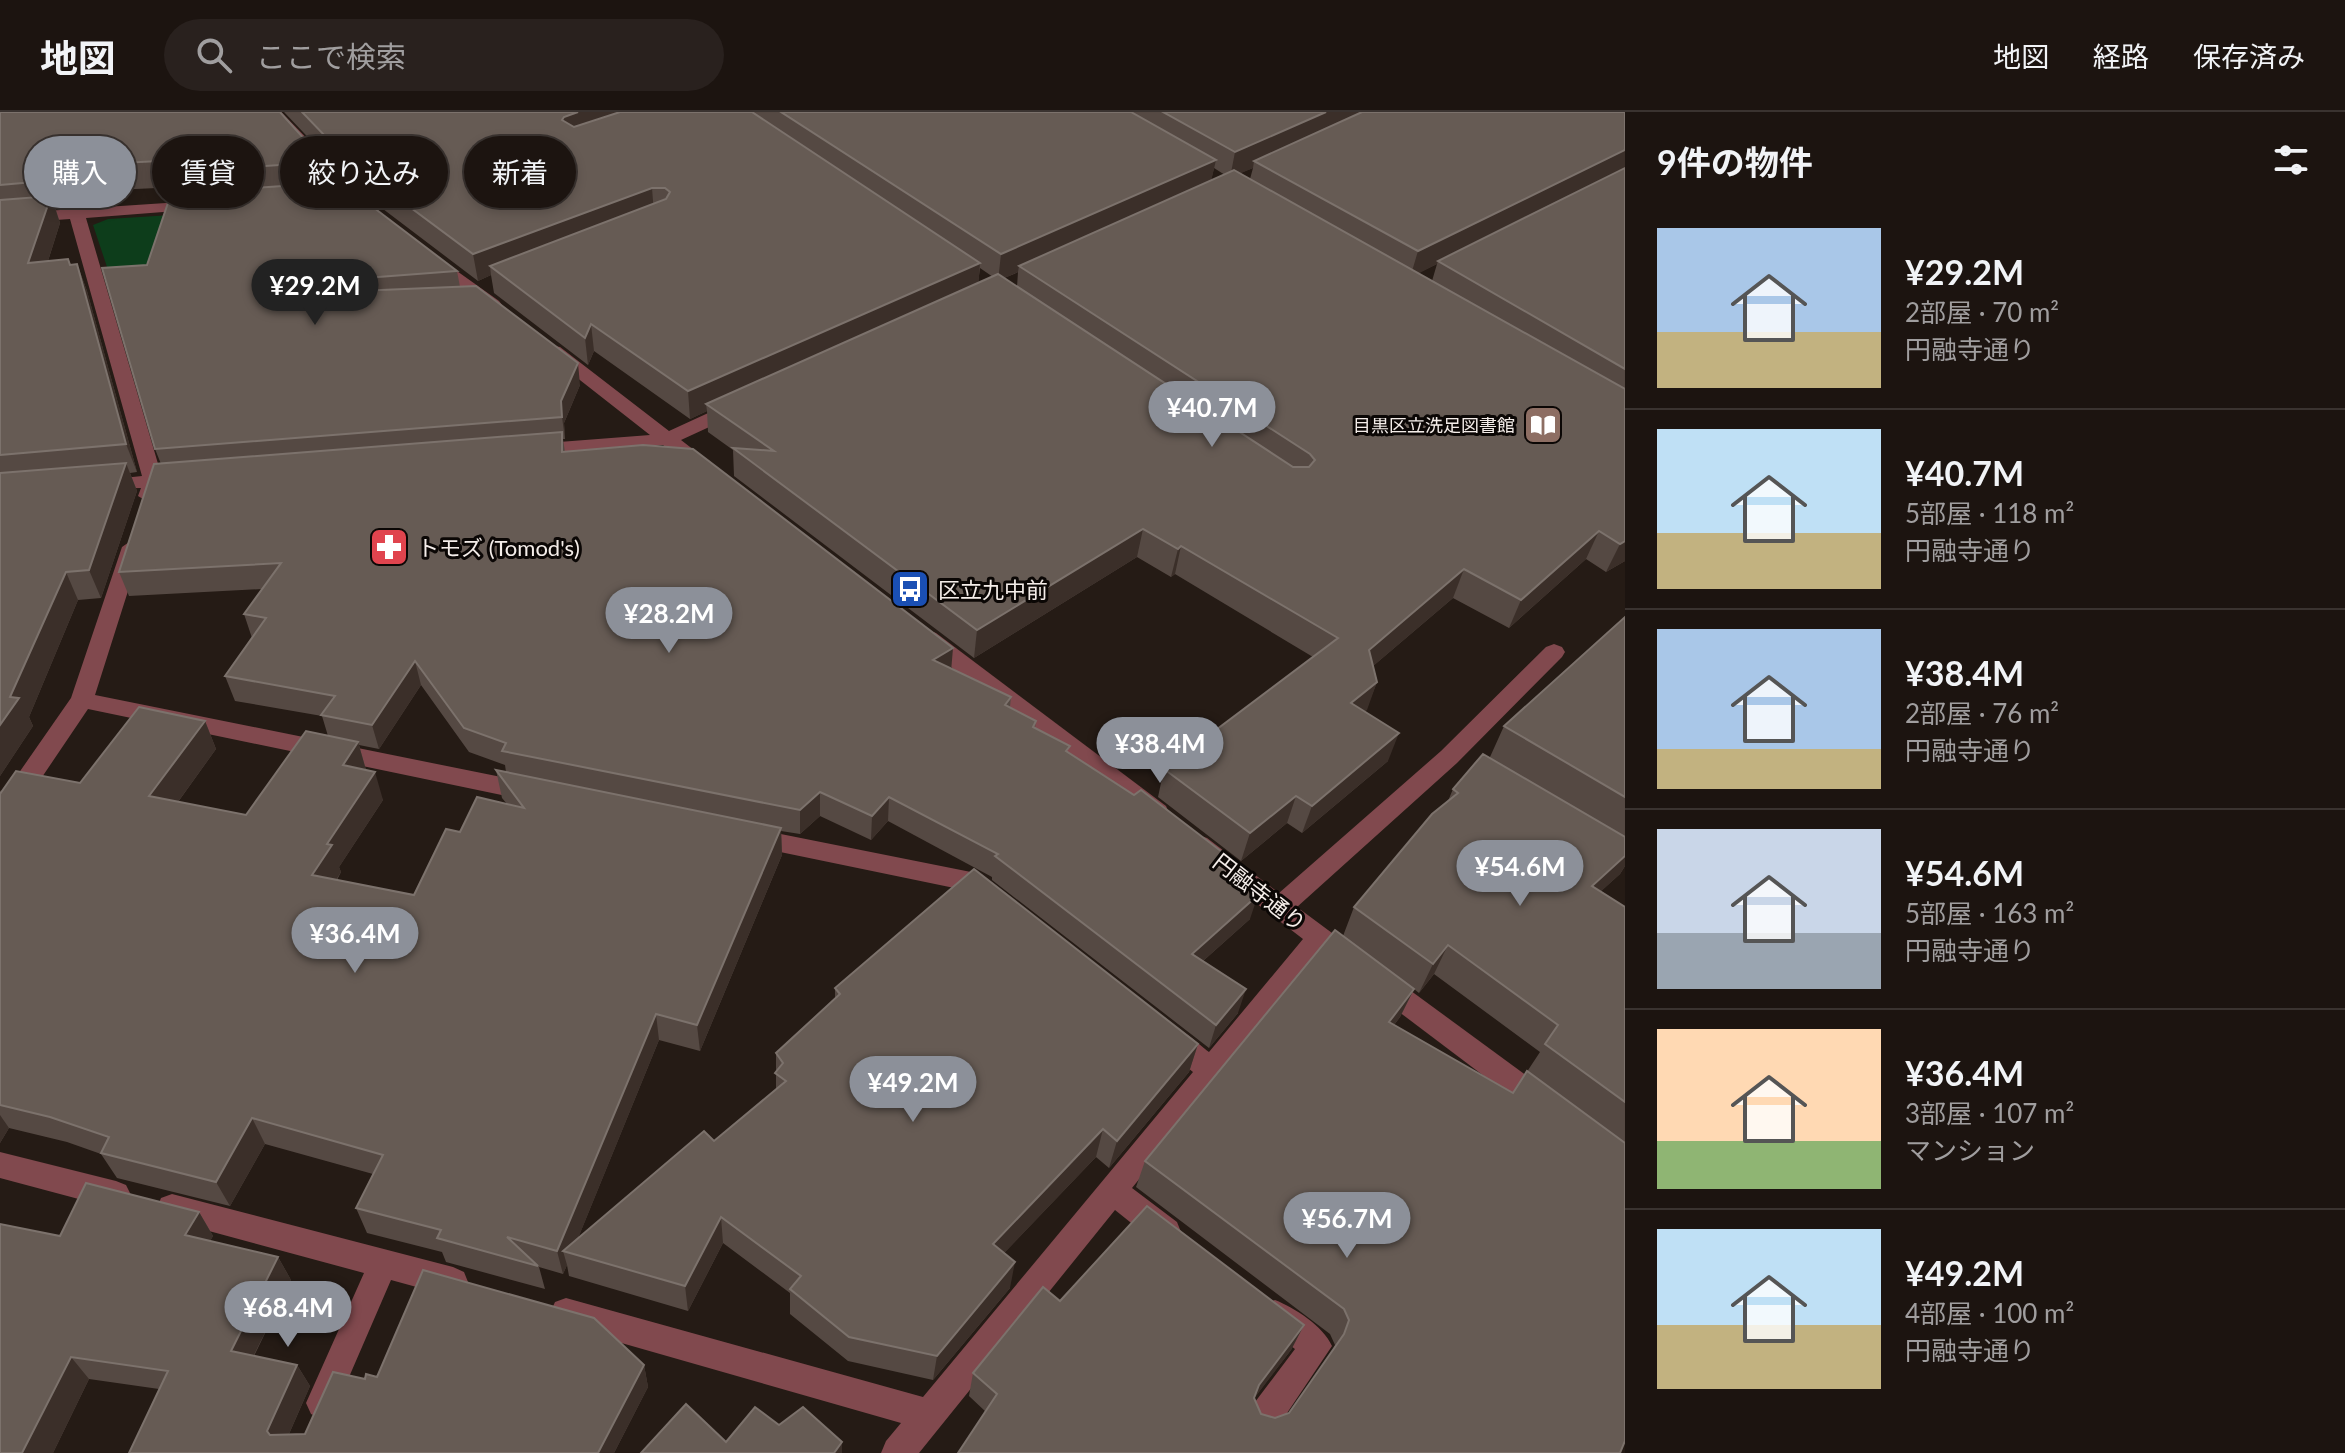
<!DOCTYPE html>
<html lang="ja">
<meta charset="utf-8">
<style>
:root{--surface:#1c1410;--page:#29211e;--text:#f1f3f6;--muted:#a09e9f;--line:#3a3330;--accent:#8c9099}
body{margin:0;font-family:Lato,"Noto Sans JP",sans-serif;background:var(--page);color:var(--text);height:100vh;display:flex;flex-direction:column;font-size:30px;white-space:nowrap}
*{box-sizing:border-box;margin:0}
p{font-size:26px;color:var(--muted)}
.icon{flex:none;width:44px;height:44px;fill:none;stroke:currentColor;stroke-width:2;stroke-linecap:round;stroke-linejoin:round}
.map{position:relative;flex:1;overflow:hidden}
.side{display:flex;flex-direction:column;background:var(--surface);width:720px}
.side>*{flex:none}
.top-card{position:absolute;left:24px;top:24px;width:760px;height:72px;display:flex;gap:16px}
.price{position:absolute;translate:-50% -68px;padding:0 18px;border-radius:28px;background:var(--accent);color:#fff;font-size:26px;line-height:52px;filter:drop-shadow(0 2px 4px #0008)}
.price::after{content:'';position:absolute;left:50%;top:48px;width:24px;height:18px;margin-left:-12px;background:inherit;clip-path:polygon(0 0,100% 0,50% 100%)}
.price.current{background:#222;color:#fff}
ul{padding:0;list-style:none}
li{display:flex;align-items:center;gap:24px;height:200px;padding:0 32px}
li+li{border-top:2px solid var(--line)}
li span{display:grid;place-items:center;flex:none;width:224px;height:160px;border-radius:0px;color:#555}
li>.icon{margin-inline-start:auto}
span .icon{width:96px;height:96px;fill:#fffc;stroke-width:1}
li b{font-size:34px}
h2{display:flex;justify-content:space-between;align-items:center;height:96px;padding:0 32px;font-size:34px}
.chip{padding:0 28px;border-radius:36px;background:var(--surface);box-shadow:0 4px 12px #0003,0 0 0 2px var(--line);font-size:28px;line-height:72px}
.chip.current{background:var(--accent);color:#fff}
header{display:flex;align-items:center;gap:48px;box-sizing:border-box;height:112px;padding:0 40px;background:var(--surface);border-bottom:2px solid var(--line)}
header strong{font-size:38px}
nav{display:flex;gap:44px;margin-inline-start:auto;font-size:28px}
.search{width:560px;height:72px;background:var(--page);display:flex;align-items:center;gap:20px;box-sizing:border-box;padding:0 28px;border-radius:44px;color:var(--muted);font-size:30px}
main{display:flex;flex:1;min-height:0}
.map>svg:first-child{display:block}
</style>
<header>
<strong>地図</strong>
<div class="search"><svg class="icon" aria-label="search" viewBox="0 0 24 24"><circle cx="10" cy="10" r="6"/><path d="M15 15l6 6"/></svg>ここで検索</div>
<nav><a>地図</a><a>経路</a><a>保存済み</a></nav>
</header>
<main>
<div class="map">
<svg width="1625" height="1341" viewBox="0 0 1625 1341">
<rect width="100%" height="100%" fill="#251b15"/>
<path fill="#0d3d1b" d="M172,103L149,173L114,176L93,113L108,107Z"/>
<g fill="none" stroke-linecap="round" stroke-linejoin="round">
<g fill="#81494e" fill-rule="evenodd">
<path d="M266,0H281L369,90V96H357L344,86Z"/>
<path d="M196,89L202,91V97L86,106L161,362L181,361L191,367L188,371L161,375L155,388L148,390L138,384L141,376L95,377L92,373L95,369L142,364L70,107L0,112V102Z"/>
<path d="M433,142L499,189L502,193L499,197H487L427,151L425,147Z"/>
<path d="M554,234L560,235L669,319L730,291H744L746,295L744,299L681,328L712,352L715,356L712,360H698L663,333L526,342L523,338L526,334L533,332L650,323L548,243L545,239L548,235Z"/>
<path d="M132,428L142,435L95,583L531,671L540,674L543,680L540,686L531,689L88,597L9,714L0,716V688L71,586L122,435Z"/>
<path d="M928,518L936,521L1166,694L1169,701L1166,708L1157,710L1148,708L920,531L917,526L920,521Z"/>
<path d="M1554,532L1562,535L1565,540L1562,545L1457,651L1297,795L1359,841L1363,849L1359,857L1350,860L1321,842L1132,1076L1177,1110L1181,1120L1177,1130L1166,1134L1155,1130L1115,1098L919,1341H881L886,1329L901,1311L555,1212L550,1201L555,1190L566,1186L923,1285L1193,960L1159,933L1155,925L1159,917C1179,910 1194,929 1209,940L1303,827L1189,740L1186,733L1189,726L1198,723L1207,726L1279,781L1441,639L1546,535Z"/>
<path d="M751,716L971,760L998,777L1002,784L998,791L989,794L964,778L742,732L739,725L742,718Z"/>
<path d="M1383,862L1392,865L1553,983L1557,992L1553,1001L1543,1004L1533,1001L1374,881L1370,873L1374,865Z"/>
<path d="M0,1040L116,1069L126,1073L131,1083L126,1093L116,1097L0,1066Z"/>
<path d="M172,1082L453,1155L464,1160L468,1170L464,1180L453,1185L391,1168L333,1302L322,1307L311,1302L306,1291L364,1161L161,1106L157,1096L161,1086Z"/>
<path d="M1275,1188C1295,1196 1323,1214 1332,1234L1273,1322L1261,1326L1249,1322L1245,1310L1249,1298L1295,1237L1264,1214L1259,1203L1264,1192Z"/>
</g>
</g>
<g fill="#554943" fill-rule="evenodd">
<path d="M0,0L325,50L330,71L457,159L460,175L580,273L564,311L565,327H563L565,340L952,557L1011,585L1010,595L1036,609L1035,616L1069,641L1226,743L1222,757L1250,807L1203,849L1238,901L1209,936L992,768V765L888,709L871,728L820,704L800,722L781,719L782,743L700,939L659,928L578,1126L714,1029L776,978V941L835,887V876L1198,932L1189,960L1109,1056L1096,1045L1004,1141L1010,1176L933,1268L848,1249L790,1202V1181L723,1131L688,1199L569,1164L567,1153L563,1162L539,1155L545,1177L446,1150L442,1140L367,1121L356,1096L373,1062L265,1032L230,1094L117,1066L101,1042L67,1030L9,1016L0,1031V678L1,680L80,671L205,609L216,637L178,690L246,703L328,624L322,604L235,589L225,564L252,526L244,502L262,477L129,484L119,460L161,352L155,337L147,153L181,81L179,75L70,80L66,95H55L60,111L48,149L68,147L71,153L77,152L87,179L137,360L130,361L137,379L101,486L78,488L29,605L33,614L0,664ZM421,573L469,640L505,653L506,660L496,658L502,686L507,692L460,720L414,783L337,768L341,760L339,755L383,688L366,658L359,633L379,637Z"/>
<path d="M284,0H1625V449L1606,460L1586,447L1509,516L1453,486L1373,554L1377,570L1365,600L1388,649L1302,721L1287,711L1241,749L1158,685L1164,657L1313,545L1175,462L1171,465L1137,445L974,546L734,364L733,338L708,320L707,299L690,307L594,239L588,253L494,181L491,163L478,169L358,78ZM1214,56L1225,63L1211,68ZM1253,56L1250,67L1240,61ZM1437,152L1432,169L1418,161ZM980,156L993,165L978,171ZM1018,160L1017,175L1004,166L1014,162Z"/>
<path d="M1625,505V754L1620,762L1601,779L1625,795V1329L986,1300L969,1284L973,1261L1060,1189L1304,1213L1291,1238L1254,1286L1261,1302L1275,1306L1289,1301L1333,1239L1335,1233L1330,1222L1136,1075L1145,1049L1343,824L1354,795L1448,689L1453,677L1490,645L1504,614ZM1434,862L1540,940L1513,981L1394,913L1400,905L1414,877L1419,881Z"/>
<path d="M199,1100L213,1124L210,1129L278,1145L291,1168L254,1244L297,1253L310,1274L289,1322H305L365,1267L377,1265L644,1253L648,1275L614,1341H129L159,1277L89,1267L53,1341L60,1124Z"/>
</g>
<g fill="#3b2f29">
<path d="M578,0H657L565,34L562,8L564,5Z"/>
<path d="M1326,0H1377L1254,49L1253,56L1230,66L1235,40Z"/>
<path d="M1625,38V59L1438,149L1437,152L1410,166L1418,139Z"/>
<path d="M1216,48L1210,74L1019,154L1018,160L998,169L1001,142Z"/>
<path d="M61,54L70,80L66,95L56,68Z"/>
<path d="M652,76L654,102L490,154L491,163L478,169L473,142Z"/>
<path d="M51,84L60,111L39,177L28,151Z"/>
<path d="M980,151L978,177L706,292L707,299L690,307L688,279Z"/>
<path d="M77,152L87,179L137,360L126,332Z"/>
<path d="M365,166L370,187L358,194L353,173Z"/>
<path d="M591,212L594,239L588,253L585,226Z"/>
<path d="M578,251L580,273L564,311L565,327L562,305L561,289Z"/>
<path d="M126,351L137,379L101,486L89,458Z"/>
<path d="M1143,417L1137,445L974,546L977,518Z"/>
<path d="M1599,419L1586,447L1509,516L1521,488Z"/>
<path d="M1625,429V449L1606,460L1620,432Z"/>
<path d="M1181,434L1175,462L1171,465L1178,437Z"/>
<path d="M1464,457L1453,486L1359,566L1369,538Z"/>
<path d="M66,460L78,488L29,605L33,614L0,664V613L10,585Z"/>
<path d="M953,536L951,560L933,548Z"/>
<path d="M415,549L421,573L379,637L372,613Z"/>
<path d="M1377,570L1367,598L1341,619L1351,591Z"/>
<path d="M205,609L216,637L162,712L149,684Z"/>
<path d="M1399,621L1388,649L1302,721L1312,694Z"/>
<path d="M358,630L366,658L352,680L343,653Z"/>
<path d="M375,660L383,688L339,755L341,760L322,790L312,763L327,732Z"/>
<path d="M820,680V704L800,722V698Z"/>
<path d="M1296,684L1287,711L1241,749L1250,721Z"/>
<path d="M889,685L888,709L871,728L872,704Z"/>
<path d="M781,716L782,743L700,939L697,913Z"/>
<path d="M1226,743L1219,767L1215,752Z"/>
<path d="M1625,744V754L1620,762L1575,803L1592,774Z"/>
<path d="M1258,783L1250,807L1185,865L1192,842Z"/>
<path d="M1448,833L1434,862L1419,881L1433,852Z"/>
<path d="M1246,877L1238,901L1209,936L1216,913Z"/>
<path d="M1414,877L1400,905L1375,938L1389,910Z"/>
<path d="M656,902L659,928L572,1141L563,1139L567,1153L563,1162L557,1139Z"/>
<path d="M1198,932L1189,960L1109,1056L1117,1029Z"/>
<path d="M0,1003L9,1016L0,1031Z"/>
<path d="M252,1006L265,1032L230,1094L216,1070Z"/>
<path d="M1103,1017L1096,1045L988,1158L993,1132Z"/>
<path d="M199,1100L213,1124L200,1146L185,1123Z"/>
<path d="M721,1105L723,1131L688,1199L685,1174Z"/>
<path d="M278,1145L291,1168L245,1261L231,1239Z"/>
<path d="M1015,1150L1010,1176L933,1268L937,1244Z"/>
<path d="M1304,1213L1291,1238L1247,1296L1259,1273Z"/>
<path d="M71,1245L89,1267L53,1341H22Z"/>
<path d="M297,1253L310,1274L281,1340L267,1319Z"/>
<path d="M644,1253L648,1275L614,1341H598Z"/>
<path d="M842,1330V1341H834Z"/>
</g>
<g fill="#665b54" stroke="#7c726c" stroke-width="2">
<path d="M0,0H280L325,50L175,60L179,48L61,54L56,68L0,73Z"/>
<path d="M302,0H578L564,5L562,8L574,15L620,0H752L980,151L688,279L591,212L585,226L490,154L666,87L670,80L665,76H652L473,142L352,52Z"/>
<path d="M781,0H1131L1216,48L1001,142Z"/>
<path d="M1163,0H1326L1235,40Z"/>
<path d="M1362,0H1625V38L1418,139L1254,49Z"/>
<path d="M1625,56V257L1438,149Z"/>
<path d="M1234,58L1625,277V429L1620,432L1599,419L1521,488L1464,457L1369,538L1377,570L1351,591L1399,621L1312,694L1296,684L1250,721L1164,657L1338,526L1181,434L1178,437L1143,417L977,518L733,336L774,339L706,292L998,162L1293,355H1309L1315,348L1310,342L1019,154Z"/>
<path d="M340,70L457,159L365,166L353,173L357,179L476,174L578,251L561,289L562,305L155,337L102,156L147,153L171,82Z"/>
<path d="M51,84L28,151L68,147L70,153L77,152L126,332L0,343V88Z"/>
<path d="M562,320V340L643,333L693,337L953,536L933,548L1011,585L1005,593L1036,609L1033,615L1070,634L1066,639L1134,683L1141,678L1226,743L1215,752L1258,783L1192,842L1246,877L1216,913L995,744L998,742L889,685L872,704L820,680L800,698L502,639L506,631L464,616L415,549L372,613L321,603L335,584L225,564L266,506L244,502L281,451L119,460L154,352Z"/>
<path d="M126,351L89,458L66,460L10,585L19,586L0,613V361Z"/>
<path d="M1625,505V685L1504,614Z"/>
<path d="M139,595L205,609L149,684L246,703L306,619L358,630L343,653L375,660L327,732L332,733L312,763L414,783L446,717L460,720L477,685L524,696L496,658L781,716L697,913L656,902L557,1139L507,1125L538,1154L437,1126L441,1118L356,1096L383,1043L252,1006L216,1070L101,1041L109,1025L50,1005L0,993V682L16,659L80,671Z"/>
<path d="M1483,642L1625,725V744L1592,774L1625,795V990L1545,932L1558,913L1448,833L1433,852L1354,795L1432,702L1458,681L1453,677Z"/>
<path d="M974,757L1198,932L1117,1029L1103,1017L993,1132L1015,1150L937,1244L849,1225L790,1177L801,1164L721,1105L685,1174L563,1139L704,1019L714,1029L786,969L775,961L783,951L776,941L840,882L835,876Z"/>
<path d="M1335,818L1414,877L1389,910L1513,981L1527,959L1625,1031V1329L1620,1341H958L997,1282L973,1261L1043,1175L1060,1189L1147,1094L1304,1213L1259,1273L1254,1286L1261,1302L1275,1306L1289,1301L1344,1222L1349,1208L1344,1197L1145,1049Z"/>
<path d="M86,1071L199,1100L185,1123L278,1145L231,1239L297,1253L267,1319L270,1323L305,1322L333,1260L365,1267L366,1262L377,1265L423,1158L594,1206L644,1253L598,1341H129L168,1259L71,1245L22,1341H0V1112L60,1124Z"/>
<path d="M686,1292L726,1330L755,1295L779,1313L803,1295L842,1330L834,1341H641Z"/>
</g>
<defs>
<symbol id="library-square" viewBox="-11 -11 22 22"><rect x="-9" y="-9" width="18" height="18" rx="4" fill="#8d6e63" stroke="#0b0705"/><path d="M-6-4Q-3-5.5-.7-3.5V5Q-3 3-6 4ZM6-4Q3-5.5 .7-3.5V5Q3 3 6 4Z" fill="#fff"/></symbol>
<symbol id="pharmacy-square" viewBox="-11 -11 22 22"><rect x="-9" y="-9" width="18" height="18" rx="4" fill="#e0444e" stroke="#0b0705"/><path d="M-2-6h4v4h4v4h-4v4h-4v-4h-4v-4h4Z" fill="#fff"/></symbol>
<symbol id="bus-square" viewBox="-11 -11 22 22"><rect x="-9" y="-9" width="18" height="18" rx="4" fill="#1a4fb4" stroke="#0b0705"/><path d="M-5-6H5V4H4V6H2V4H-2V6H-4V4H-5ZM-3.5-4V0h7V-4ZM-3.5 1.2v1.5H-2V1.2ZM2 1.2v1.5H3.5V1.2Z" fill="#fff"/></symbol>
</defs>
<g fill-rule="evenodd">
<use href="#library-square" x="1521" y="291" width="44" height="44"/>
<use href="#pharmacy-square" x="367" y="413" width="44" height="44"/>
<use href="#bus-square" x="888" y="455" width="44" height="44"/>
</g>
<g text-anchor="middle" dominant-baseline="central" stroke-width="6" stroke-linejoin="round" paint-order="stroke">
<g font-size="18" fill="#f4ede9" stroke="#0b0705" text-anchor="end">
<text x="1515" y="313">目黒区立洗足図書館</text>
</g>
<g font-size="22" fill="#f4ede9" stroke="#0b0705" text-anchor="start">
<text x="417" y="435">トモズ (Tomod's)</text>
<text x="938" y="477">区立九中前</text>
</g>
<g font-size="22" fill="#f4ede9" stroke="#0b0705">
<text transform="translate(1260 780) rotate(38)">円融寺通り</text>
</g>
</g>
</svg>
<b class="price current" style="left:315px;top:215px">¥29.2M</b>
<b class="price" style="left:1212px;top:337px">¥40.7M</b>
<b class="price" style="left:669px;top:543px">¥28.2M</b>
<b class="price" style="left:1160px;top:673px">¥38.4M</b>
<b class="price" style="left:1520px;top:796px">¥54.6M</b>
<b class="price" style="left:355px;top:863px">¥36.4M</b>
<b class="price" style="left:913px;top:1012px">¥49.2M</b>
<b class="price" style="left:1347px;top:1148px">¥56.7M</b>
<b class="price" style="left:288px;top:1237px">¥68.4M</b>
<div class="top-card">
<a class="chip current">購入</a>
<a class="chip">賃貸</a>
<a class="chip">絞り込み</a>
<a class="chip">新着</a>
</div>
</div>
<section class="side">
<h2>9件の物件<svg class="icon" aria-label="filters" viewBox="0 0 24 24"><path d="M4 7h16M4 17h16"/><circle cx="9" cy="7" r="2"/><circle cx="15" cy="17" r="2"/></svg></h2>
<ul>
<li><span style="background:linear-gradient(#a9c7e8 65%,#c2b280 0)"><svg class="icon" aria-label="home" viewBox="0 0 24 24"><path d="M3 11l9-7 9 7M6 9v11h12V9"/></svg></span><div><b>¥29.2M</b><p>2部屋 · 70 m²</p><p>円融寺通り</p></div></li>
<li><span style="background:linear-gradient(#bfe0f5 65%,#c2b280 0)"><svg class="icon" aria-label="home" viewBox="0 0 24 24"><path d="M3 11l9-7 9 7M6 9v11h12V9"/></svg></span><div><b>¥40.7M</b><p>5部屋 · 118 m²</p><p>円融寺通り</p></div></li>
<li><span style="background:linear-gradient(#a9c7e8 75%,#c2b280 0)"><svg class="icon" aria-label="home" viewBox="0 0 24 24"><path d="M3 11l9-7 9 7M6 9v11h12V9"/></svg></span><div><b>¥38.4M</b><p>2部屋 · 76 m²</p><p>円融寺通り</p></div></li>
<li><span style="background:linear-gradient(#c9d6e8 65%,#9aa5b1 0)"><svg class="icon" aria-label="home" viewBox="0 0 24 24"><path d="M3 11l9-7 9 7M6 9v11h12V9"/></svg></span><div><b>¥54.6M</b><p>5部屋 · 163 m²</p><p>円融寺通り</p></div></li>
<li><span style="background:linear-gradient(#ffd9b3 70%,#8fb573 0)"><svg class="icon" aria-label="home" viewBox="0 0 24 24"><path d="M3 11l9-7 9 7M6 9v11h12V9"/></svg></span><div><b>¥36.4M</b><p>3部屋 · 107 m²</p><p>マンション</p></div></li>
<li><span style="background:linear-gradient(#bfe0f5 60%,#c2b280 0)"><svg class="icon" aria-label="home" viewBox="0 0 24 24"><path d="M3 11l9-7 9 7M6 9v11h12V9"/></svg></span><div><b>¥49.2M</b><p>4部屋 · 100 m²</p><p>円融寺通り</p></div></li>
</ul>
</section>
</main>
